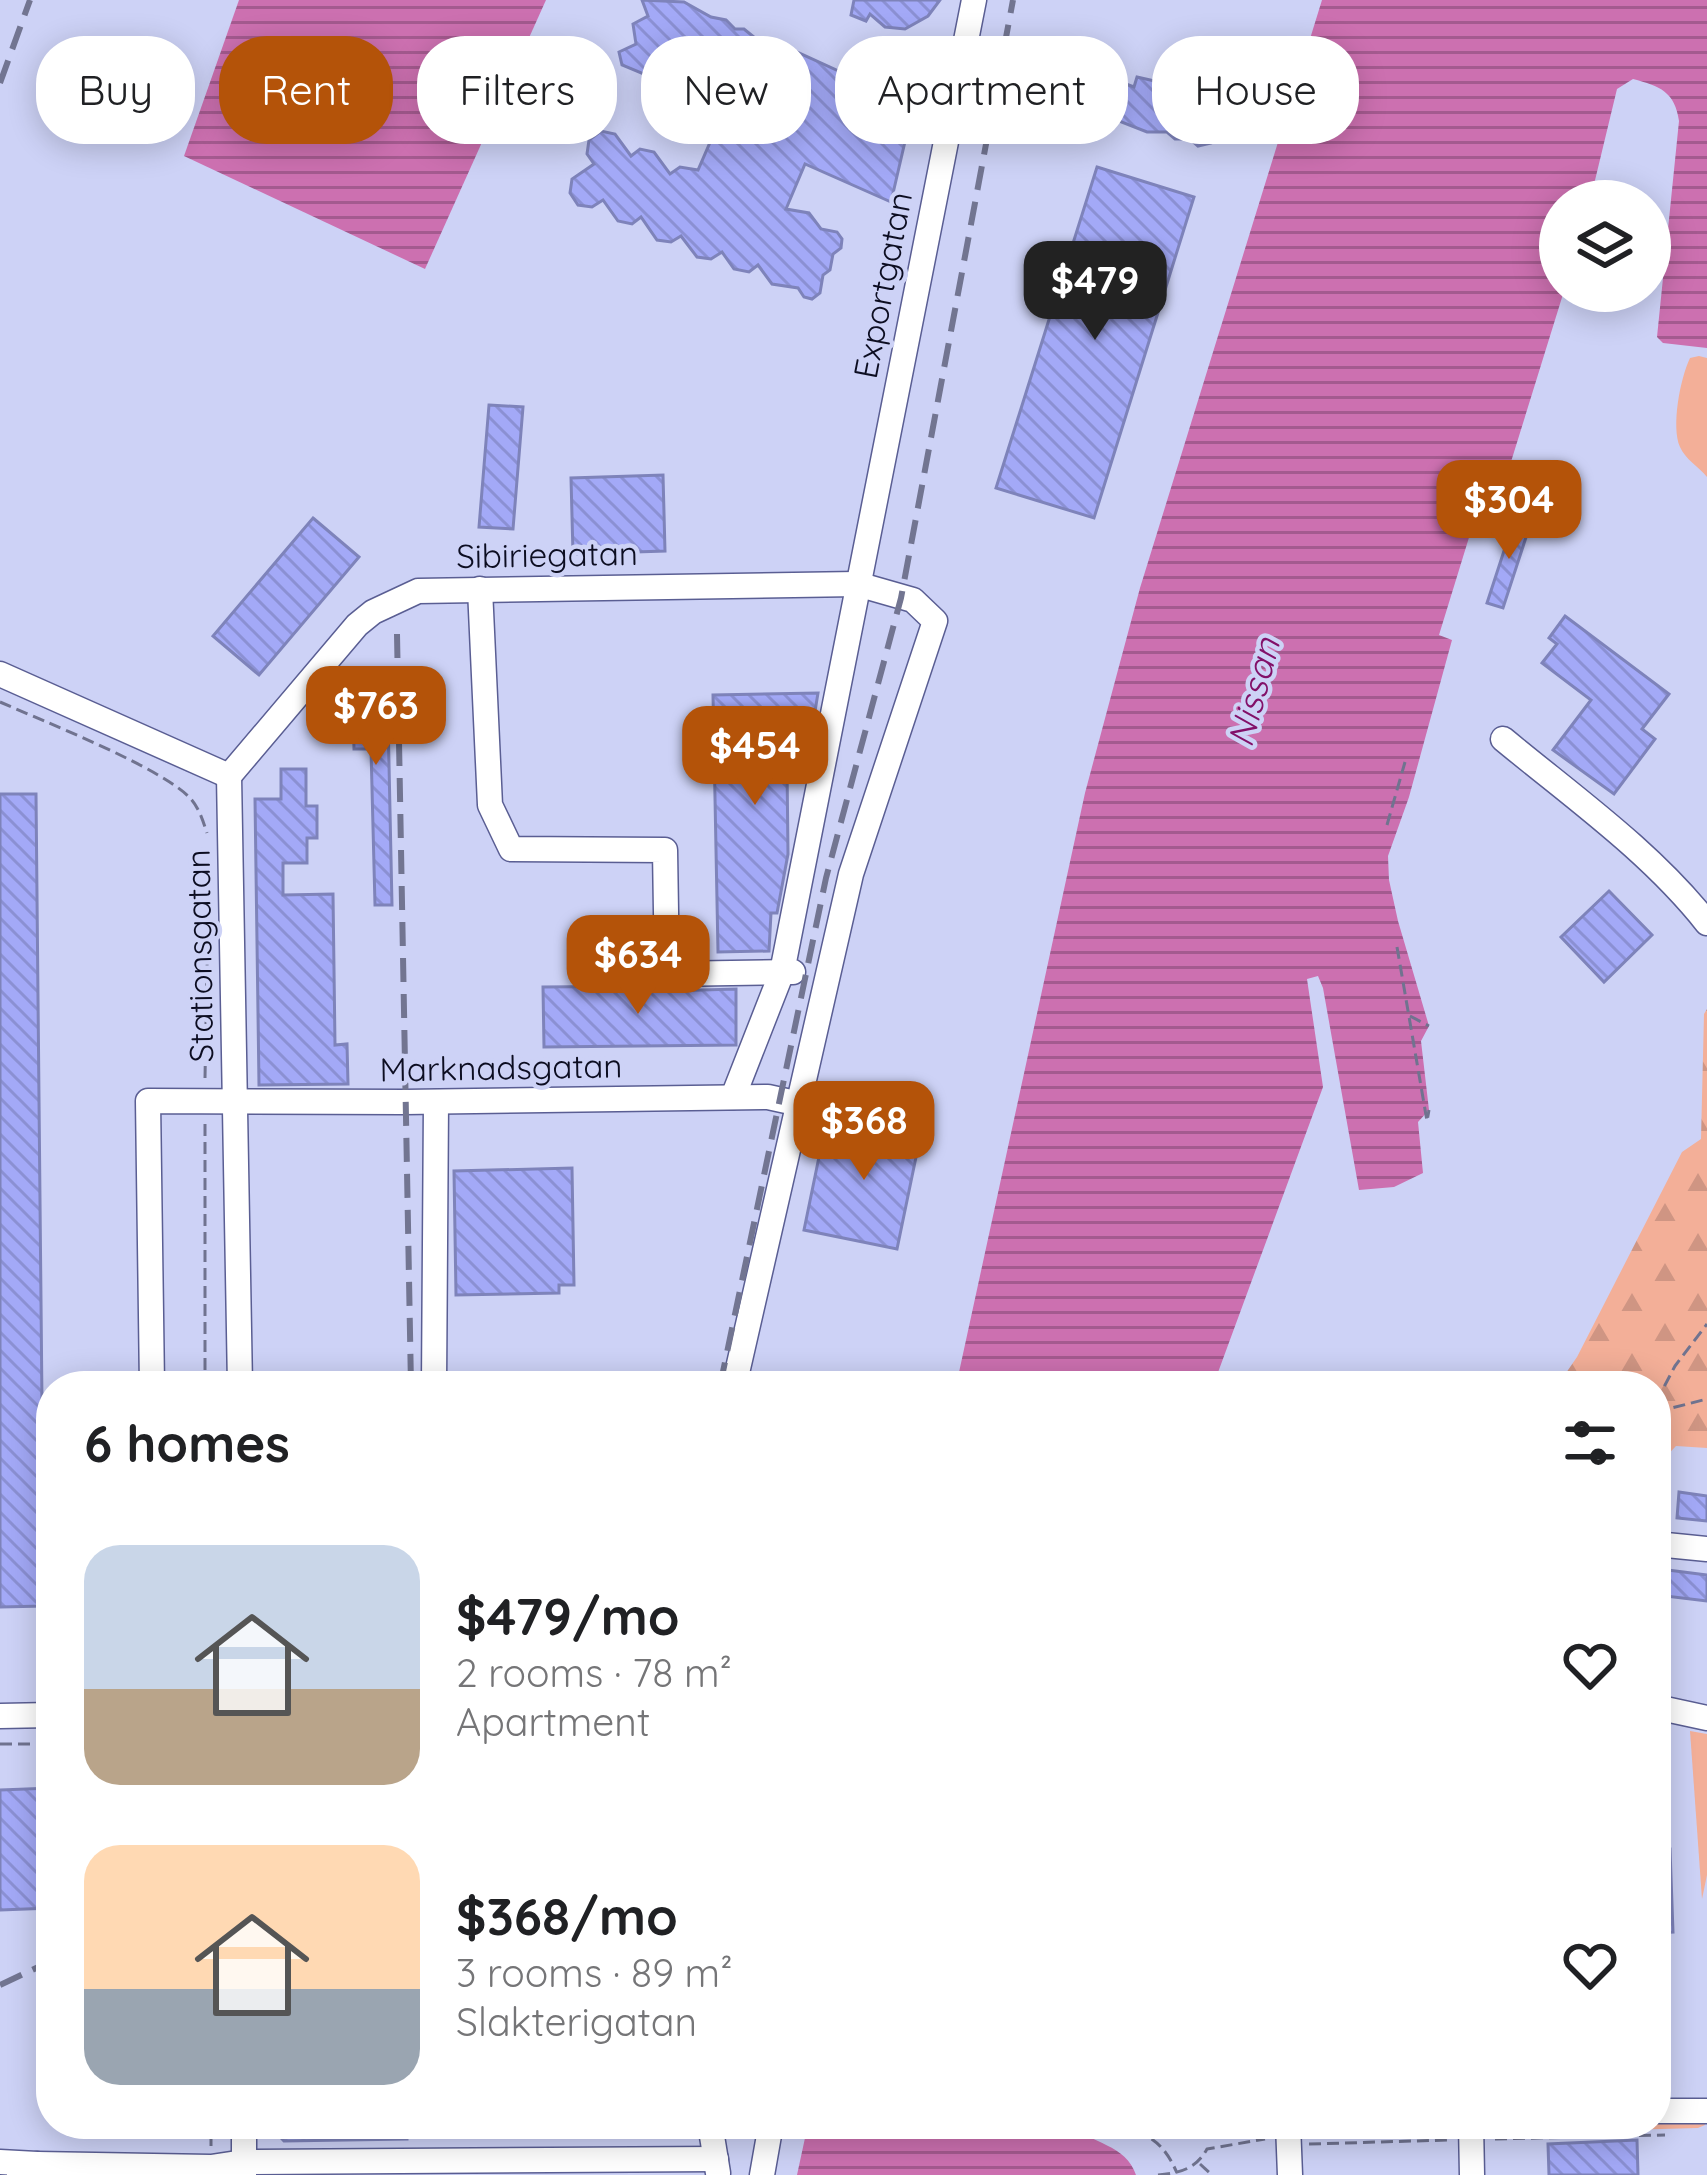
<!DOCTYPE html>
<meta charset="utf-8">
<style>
:root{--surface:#fff;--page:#f2f2f2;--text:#202124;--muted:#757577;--accent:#b45309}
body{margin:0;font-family:Quicksand,sans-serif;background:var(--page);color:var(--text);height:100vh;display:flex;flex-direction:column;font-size:45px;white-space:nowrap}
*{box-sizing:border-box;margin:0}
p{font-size:39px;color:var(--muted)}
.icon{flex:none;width:66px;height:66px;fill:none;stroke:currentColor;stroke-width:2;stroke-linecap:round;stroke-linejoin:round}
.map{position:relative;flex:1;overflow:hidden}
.side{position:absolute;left:36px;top:1371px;width:1635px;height:768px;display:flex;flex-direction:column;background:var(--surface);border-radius:48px;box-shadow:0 6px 30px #0003}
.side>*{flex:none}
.top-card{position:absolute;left:36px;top:36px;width:1635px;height:108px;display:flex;gap:24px}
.buttons{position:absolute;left:1539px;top:180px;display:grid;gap:24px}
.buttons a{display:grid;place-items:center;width:132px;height:132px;border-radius:50%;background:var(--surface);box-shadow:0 6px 30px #0003;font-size:60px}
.price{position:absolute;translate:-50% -102px;padding:0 27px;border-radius:24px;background:var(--accent);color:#fff;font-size:39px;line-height:78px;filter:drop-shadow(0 3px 6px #0008)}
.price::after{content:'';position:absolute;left:50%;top:72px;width:36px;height:27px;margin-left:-18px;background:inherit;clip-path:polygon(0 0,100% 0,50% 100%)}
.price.current{background:#222;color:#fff}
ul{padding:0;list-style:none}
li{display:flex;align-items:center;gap:36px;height:300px;padding:0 48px}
li span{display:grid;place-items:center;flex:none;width:336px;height:240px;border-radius:36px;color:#555}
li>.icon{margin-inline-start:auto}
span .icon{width:144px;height:144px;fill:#fffc;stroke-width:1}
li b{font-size:51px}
h2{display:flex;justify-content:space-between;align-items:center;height:144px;padding:0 48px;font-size:51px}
.tag{padding:0 42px;border-radius:48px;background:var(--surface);box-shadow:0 6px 30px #0003;font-size:42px;line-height:108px}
.tag.current{background:var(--accent);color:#fff}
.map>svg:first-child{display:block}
</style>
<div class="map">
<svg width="1707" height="2175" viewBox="0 0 1707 2175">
<defs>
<pattern id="forest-firs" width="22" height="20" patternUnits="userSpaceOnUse" patternTransform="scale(3)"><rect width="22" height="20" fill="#f3af98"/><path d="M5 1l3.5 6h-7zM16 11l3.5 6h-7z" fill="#cf9583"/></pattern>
<pattern id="water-rules" width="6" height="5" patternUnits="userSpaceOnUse" patternTransform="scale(3)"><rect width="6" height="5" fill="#cc70b0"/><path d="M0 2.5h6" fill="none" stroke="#a45a8f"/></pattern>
<pattern id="building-back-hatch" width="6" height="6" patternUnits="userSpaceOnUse" patternTransform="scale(3)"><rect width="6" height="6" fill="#a3a9f7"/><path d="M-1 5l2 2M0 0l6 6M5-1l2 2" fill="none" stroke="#8b90d3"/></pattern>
</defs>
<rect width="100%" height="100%" fill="#cdd2f6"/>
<g fill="#f3af98">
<path d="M1699,356L1707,358V477C1699,467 1685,459 1680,447C1671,427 1680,379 1690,358Z"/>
<path d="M1690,1731L1707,1734V1875L1702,1899Z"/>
<path d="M1656,2119L1704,2120L1705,2125L1698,2128L1481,2134L1491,2124H1656Z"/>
</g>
<path fill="url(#forest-firs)" d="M1707,1009V1448L1676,1446L1656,1467V1386H1557L1577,1357L1682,1152L1701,1139L1704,1014Z"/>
<g fill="url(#water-rules)">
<path d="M239,0H546L425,269L184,156Z"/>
<path d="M1322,0H1707V348L1663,343L1657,337L1679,121C1675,92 1660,86 1633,79L1617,89L1590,201H1560V291H1564L1496,510L1479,505L1439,635L1452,640L1409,797L1388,856L1389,880L1398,921L1429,1026L1421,1041L1429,1110L1418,1122L1423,1173L1394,1187L1359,1190L1323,988L1318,976L1307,979L1323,1087L1213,1386H956L1085,793L1140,588Z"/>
<path d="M808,2124H1070C1091,2144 1126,2144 1136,2175H797Z"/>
</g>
<g fill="url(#building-back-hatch)" stroke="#7e83ba" stroke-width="3">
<path d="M642,0L684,2L711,17L726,20L735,29H744L755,38L768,39L784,54L788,48L845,74L838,89L910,120L891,202L805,164L786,209L809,213L821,229L837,232L842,239L841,248L833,254L830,270L823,275L820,293L812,299L804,297L798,288L772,284L758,265L749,272L734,269L722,252L711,259L697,257L681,236L671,242L657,240L641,217L632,224L618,221L603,200L592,207L578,205L570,193L572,179L594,164L587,154L589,140L601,131L615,134L631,156L640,149L654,152L670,174L680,167L698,170L721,117L704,99L622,65L619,52L636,44L633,24L648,16Z"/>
<path d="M854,0H940L928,16L905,29L885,27L870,14L866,21L851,15Z"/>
<path d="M1137,77L1168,84L1173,95L1183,91L1202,101H1216L1222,109L1211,143L1198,146L1190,139H1175L1167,132H1147L1106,116L1118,81L1134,87Z"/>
<path d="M1097,167L1194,197L1094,518L996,488Z"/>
<path d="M489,405L523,407L513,529L479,527Z"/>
<path d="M663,475L665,551L573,554L571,478Z"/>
<path d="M1515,517L1531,522L1503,608L1487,603Z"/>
<path d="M313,518L359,557L259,675L213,636Z"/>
<path d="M1565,616L1669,694L1642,729L1655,739L1614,794L1553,750L1591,700L1542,663L1557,644L1549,638Z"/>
<path d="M387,670L392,905H375L371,749H354L352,671Z"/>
<path d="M818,693L806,766H787L788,854L777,913H771L769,951L718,952L713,695Z"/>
<path d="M281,769H306V806H317V838H307V863H283V895L333,894L335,1045L347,1044L348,1084L259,1085L255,799H281Z"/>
<path d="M0,794H36L44,1606L0,1607Z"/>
<path d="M1609,891L1652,935L1604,982L1561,937Z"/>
<path d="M657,986L667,991L736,989V1045L544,1047L543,987Z"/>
<path d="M839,1116L921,1133L897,1249L804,1230L820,1152L831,1155Z"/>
<path d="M572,1168L574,1285H559V1293L456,1295L454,1171Z"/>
<path d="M1679,1492L1707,1496V1521L1677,1518Z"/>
<path d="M1660,1569L1707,1575V1601L1657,1595Z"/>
<path d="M51,1788V1908L0,1910V1790Z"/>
<path d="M1656,1849H1670L1673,1932L1656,1933Z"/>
<path d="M268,2124H407V2139L284,2141Z"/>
<path d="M1637,2140L1638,2175H1549L1548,2144Z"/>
</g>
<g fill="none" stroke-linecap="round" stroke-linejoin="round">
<defs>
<g id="minor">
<path d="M480,589L490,805L511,849L665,850L667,974L793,972"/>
<path d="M0,674L229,776"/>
<path d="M1503,739C1573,797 1650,851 1707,923"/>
<path d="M229,776L357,625L373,612L418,591L857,584L913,600L935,621L851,874L734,1386"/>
<path d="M229,776L240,1386"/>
<path d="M733,1097L782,972L974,0"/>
<path d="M152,1386L148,1101L405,1102L768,1097L800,1104"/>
<path d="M434,1386L436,1102"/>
<path d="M1656,1544L1707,1549"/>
<path d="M1656,1707L1707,1718"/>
<path d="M0,1716L51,1715"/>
<path d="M1656,2111H1707"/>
<path d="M244,2124V2175"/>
<path d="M710,2124L718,2173"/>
<path d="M1288,2124L1290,2175"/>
<path d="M1471,2124L1472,2175"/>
<path d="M0,2162L37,2164"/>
<path d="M19,2175L37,2164L211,2167L244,2162L716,2159"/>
<path d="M762,2175L771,2124"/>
</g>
</defs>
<use href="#minor" stroke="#5a5e93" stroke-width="27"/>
<g stroke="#70738f" stroke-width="3" stroke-dasharray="12 6" stroke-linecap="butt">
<path d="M0,702C43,721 163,768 191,799C199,808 203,821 207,833"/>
<path d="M1387,825L1405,762"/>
<path d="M1397,947L1427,1121L1429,1110"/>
<path d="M1410,1016L1429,1026"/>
<path d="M205,1078L208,914"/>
<path d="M205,1124V1386"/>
<path d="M1656,1402L1675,1366L1707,1324"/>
<path d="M1656,1412L1707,1399"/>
<path d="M0,1744H51"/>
<path d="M1667,1957V1961"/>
<path d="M1119,2124C1150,2135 1164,2143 1177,2173"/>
<path d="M1495,2139L1665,2135"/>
<path d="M1309,2144L1449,2140"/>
<path d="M211,2146V2124"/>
<path d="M1200,2164L1212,2175"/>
<path d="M1158,2175C1180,2173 1196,2169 1207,2149L1265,2139"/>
</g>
<use href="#minor" stroke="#fff" stroke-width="24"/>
<g stroke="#727591" stroke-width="6" stroke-dasharray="24 12" stroke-linecap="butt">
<path d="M0,83L30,0"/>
<path d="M397,634L411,1386"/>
<path d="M720,1386L826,878L901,598L1013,0"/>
<path d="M0,1985L51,1961"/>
</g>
</g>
<g text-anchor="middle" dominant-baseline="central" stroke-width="9" stroke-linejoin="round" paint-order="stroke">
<g font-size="33" fill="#0c0d21" stroke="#cdd2f6">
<text transform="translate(882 285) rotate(-79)">Exportgatan</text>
<text transform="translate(547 554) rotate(-1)">Sibiriegatan</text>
<text transform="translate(199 956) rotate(-91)">Stationsgatan</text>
<text transform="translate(501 1067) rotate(-1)">Marknadsgatan</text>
</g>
<g font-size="36" font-style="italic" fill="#821069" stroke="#cdd2f6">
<text transform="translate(1253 692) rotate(-75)">Nissan</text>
</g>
</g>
</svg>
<div class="buttons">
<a><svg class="icon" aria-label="layers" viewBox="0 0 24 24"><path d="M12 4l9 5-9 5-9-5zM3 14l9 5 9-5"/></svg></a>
</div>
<b class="price current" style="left:1095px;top:343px">$479</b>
<b class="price" style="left:1509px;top:562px">$304</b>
<b class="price" style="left:376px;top:768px">$763</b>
<b class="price" style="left:755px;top:808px">$454</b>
<b class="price" style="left:638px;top:1017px">$634</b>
<b class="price" style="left:864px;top:1183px">$368</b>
<div class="top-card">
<a class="tag">Buy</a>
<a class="tag current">Rent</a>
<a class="tag">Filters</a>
<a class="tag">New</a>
<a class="tag">Apartment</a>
<a class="tag">House</a>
</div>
<section class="side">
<h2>6 homes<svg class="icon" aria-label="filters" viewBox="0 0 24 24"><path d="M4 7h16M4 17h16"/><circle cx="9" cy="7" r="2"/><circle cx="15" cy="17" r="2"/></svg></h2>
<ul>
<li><span style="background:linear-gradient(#c9d6e8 60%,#b9a48a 0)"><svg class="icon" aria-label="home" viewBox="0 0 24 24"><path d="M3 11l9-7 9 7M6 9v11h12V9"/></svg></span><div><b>$479/mo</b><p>2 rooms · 78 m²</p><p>Apartment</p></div><svg class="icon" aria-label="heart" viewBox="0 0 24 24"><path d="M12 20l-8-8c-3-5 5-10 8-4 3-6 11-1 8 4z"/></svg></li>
<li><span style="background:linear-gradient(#ffd9b3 60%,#9aa5b1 0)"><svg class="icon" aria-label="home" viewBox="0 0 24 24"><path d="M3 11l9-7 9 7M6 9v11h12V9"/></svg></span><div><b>$368/mo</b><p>3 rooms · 89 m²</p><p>Slakterigatan</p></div><svg class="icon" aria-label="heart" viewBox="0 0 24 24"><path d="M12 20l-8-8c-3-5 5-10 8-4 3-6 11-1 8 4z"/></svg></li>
</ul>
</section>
</div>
